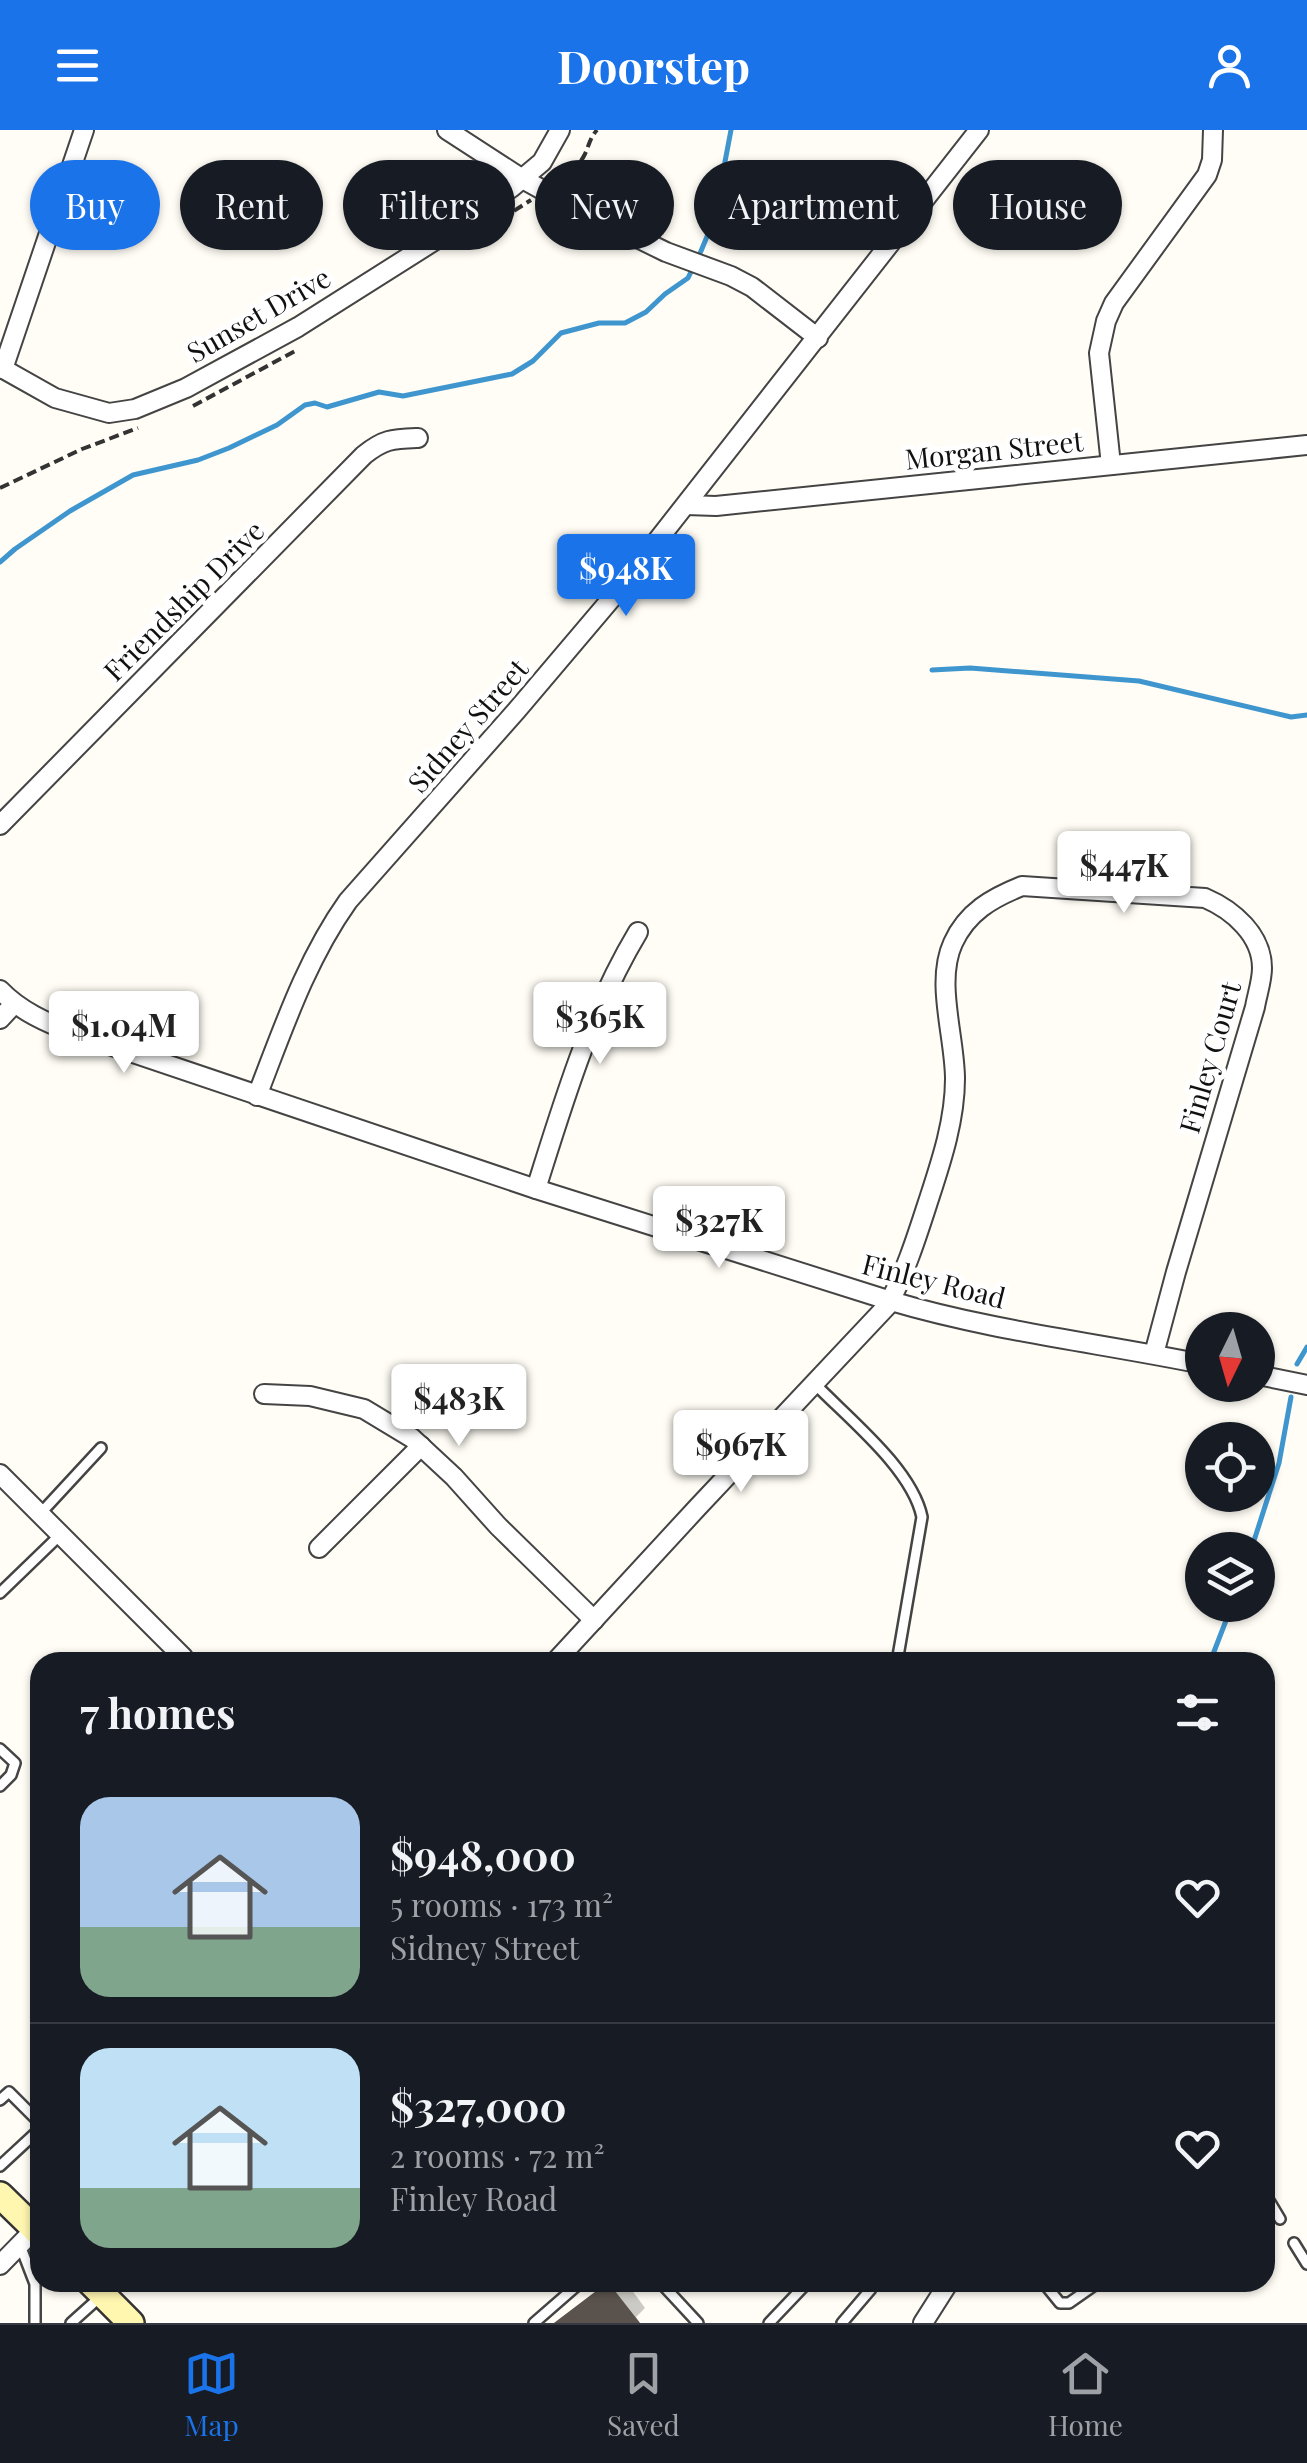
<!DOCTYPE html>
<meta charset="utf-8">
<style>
:root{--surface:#171b24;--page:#242831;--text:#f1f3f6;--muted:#9ea1a6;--line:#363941;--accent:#1a73e8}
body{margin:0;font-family:"Playfair Display",serif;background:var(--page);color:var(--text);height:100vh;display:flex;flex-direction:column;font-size:38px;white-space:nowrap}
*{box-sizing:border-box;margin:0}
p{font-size:32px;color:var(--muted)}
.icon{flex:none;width:55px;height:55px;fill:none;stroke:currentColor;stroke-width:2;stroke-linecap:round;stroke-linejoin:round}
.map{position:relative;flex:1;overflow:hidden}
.panel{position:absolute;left:30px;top:1522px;width:1245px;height:640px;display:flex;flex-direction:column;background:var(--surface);border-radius:30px;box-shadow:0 2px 8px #0004}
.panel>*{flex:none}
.hud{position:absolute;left:30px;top:30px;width:1248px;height:90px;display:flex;gap:20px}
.needle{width:65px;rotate:185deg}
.buttons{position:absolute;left:1185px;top:1182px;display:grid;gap:20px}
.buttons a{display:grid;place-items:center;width:90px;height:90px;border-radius:50%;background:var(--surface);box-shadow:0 2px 8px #0004;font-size:50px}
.price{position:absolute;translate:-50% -85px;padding:0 22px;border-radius:10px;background:#fff;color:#222;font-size:32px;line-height:65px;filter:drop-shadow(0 2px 5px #0008)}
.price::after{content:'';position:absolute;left:50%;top:60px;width:30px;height:22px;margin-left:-15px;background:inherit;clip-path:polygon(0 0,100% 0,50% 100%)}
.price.active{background:var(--accent);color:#fff}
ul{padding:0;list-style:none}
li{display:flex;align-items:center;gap:30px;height:250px;padding:0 50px}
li+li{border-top:2px solid var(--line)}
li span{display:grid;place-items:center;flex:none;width:280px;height:200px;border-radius:30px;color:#555}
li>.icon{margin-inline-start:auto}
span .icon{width:120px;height:120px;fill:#fffc;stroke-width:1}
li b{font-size:42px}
h2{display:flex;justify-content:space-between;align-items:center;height:120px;padding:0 50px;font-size:42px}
.tag{padding:0 35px;border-radius:45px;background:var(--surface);box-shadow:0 2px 8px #0004;font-size:35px;line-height:90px}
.tag.active{background:var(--accent);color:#fff}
header{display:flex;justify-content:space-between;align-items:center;height:130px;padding:0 50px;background:var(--accent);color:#fff;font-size:45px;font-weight:700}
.menu{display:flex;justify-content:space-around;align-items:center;height:140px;border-top:2px solid var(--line);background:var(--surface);font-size:28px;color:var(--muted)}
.menu a{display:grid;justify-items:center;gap:5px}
.menu .active{color:var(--accent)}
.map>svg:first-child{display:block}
</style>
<header><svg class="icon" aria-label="menu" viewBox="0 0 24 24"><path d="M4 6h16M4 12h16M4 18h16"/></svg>Doorstep<svg class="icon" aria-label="person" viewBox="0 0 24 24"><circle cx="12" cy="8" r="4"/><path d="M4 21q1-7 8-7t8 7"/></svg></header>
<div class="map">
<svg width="1307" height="2193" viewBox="0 0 1307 2193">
<rect width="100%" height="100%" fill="#fffdf5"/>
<path fill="#0003" d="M609,2152H626L645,2178L636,2187L640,2193H554Z"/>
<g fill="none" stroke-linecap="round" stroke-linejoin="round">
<g stroke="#3f96cf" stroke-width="5">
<path d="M0,432L15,419L70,381L133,345L198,330L229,318L277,295L305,275L315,273L327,277L379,262L403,266L512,244L533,231L561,203L599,193H625L646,182L665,164L688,148L701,121L721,73L724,37L731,0"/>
<path d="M932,540L970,538L1139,551L1291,587L1307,585"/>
<path d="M1297,1234L1307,1217"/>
<path d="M1251,1420L1279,1333L1291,1267"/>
<path d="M1210,1532L1232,1475"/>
</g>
</g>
<path fill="#5a524d" d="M608,2152L640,2193H554Z"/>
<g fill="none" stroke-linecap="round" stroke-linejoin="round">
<defs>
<g id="lane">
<path d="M815,1254C849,1289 912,1339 922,1387L897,1532"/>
<path d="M40,1384L101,1318"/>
<path d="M0,1463L60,1405"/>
<path d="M0,1619L15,1633L11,1645L0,1656"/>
<path d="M0,1970L9,1962L40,1993"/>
<path d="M0,2036L40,1999"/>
<path d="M1265,2064L1280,2089"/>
<path d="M1294,2113L1307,2134"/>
<path d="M20,2115L35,2154V2193"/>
<path d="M660,2152L698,2193"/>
<path d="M1043,2152L1060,2173H1069L1099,2152"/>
<path d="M71,2193L100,2167"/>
<path d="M534,2193L581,2152"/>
<path d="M769,2193L808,2152"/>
<path d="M842,2193L871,2159L863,2152"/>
</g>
<g id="street">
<path d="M447,0L521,48L568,74L666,122L731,146L752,157L818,208"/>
<path d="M0,237L55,268L109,283L135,279L186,258L298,197L434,111L511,58L542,32L560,0"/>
<path d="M3,239L84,0"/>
<path d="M1111,335L1099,223L1106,191L1114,173L1207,45L1212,30L1213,0"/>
<path d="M686,375L716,376L1307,315"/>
<path d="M0,695L364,325C384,309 392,309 418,308"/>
<path d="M0,860C20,881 47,893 74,903L536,1059L891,1171C992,1201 1099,1213 1202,1234"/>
<path d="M0,889L14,874"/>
<path d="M257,966C283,899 306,830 348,771L517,580L617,462L979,0"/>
<path d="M536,1059C564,970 590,882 638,802"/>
<path d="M1258,1245L1307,1255"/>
<path d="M264,1264L310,1266L364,1279L412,1308L454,1347L498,1396L594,1490"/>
<path d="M0,1344L183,1527"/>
<path d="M319,1418L421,1316"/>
<path d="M555,1532L697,1378L888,1175C905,1143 916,1109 927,1075C940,1035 955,992 955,949C955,907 935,852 953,813C967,782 992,768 1022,756L1205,768C1233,780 1262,805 1262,838C1262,851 1257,865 1255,877L1176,1142L1154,1224"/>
<path d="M0,2135L40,2094"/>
<path d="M923,2193L949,2152"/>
</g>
<g id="secondary">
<path d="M0,2065L40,2104"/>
<path d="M90,2152L131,2193"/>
</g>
</defs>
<use href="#lane" stroke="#444" stroke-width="14"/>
<use href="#street" stroke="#444" stroke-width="22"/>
<use href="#secondary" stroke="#333" stroke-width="30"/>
<g stroke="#333" stroke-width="4" stroke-dasharray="10 5" stroke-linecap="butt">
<path d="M559,51C570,43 579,36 585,24C589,15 590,8 597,0"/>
<path d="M476,105L531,70"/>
<path d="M193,276L295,221"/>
<path d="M0,358L82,319L138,298"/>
</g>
<use href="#lane" stroke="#fff" stroke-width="9"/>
<use href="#street" stroke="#fff" stroke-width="18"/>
<use href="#secondary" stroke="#fff6b0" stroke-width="25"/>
</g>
<g text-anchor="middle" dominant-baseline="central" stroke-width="10" stroke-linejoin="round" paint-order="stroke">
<g font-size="28" fill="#111" stroke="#fff">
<text transform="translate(258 184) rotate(-30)">Sunset Drive</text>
<text transform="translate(994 319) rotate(-6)">Morgan Street</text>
<text transform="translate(183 470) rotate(-45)">Friendship Drive</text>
<text transform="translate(467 595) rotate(-49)">Sidney Street</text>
<text transform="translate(1209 927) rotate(-74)">Finley Court</text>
<text transform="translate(934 1150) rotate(14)">Finley Road</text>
</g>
</g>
</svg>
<div class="buttons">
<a><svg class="needle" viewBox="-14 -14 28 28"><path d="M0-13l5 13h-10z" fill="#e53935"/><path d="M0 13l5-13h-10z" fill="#9ea1a6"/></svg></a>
<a><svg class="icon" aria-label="locate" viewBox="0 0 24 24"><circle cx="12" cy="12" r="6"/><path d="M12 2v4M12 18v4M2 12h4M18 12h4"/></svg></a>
<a><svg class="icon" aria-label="layers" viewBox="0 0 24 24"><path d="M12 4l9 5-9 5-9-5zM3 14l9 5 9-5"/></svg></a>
</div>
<b class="price active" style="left:626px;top:489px">$948K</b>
<b class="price" style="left:1124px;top:786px">$447K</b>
<b class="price" style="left:600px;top:937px">$365K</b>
<b class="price" style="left:124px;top:946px">$1.04M</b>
<b class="price" style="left:719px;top:1141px">$327K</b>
<b class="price" style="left:459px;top:1319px">$483K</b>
<b class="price" style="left:741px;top:1365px">$967K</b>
<div class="hud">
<a class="tag active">Buy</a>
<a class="tag">Rent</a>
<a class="tag">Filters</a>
<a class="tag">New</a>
<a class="tag">Apartment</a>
<a class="tag">House</a>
</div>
<section class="panel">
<h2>7 homes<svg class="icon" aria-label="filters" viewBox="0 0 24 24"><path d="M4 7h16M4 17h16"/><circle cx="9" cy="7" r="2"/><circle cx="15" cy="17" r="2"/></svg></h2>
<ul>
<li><span style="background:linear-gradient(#a9c7e8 65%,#7fa58c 0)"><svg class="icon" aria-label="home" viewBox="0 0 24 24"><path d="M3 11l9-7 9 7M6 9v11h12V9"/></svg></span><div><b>$948,000</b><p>5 rooms · 173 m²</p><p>Sidney Street</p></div><svg class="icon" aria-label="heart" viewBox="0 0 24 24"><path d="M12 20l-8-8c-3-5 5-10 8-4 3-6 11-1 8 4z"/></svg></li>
<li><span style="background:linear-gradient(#bfe0f5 70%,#7fa58c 0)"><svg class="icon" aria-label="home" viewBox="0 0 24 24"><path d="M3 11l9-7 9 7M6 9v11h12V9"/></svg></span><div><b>$327,000</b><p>2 rooms · 72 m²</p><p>Finley Road</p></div><svg class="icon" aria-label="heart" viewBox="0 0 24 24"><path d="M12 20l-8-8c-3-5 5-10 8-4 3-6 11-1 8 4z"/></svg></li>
</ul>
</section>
</div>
<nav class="menu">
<a class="active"><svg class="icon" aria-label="map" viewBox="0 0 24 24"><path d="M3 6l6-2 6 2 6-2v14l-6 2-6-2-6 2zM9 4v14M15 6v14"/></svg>Map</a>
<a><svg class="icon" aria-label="saved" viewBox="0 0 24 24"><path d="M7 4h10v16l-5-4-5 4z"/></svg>Saved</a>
<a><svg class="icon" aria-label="home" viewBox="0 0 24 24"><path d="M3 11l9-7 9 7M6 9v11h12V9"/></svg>Home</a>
</nav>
